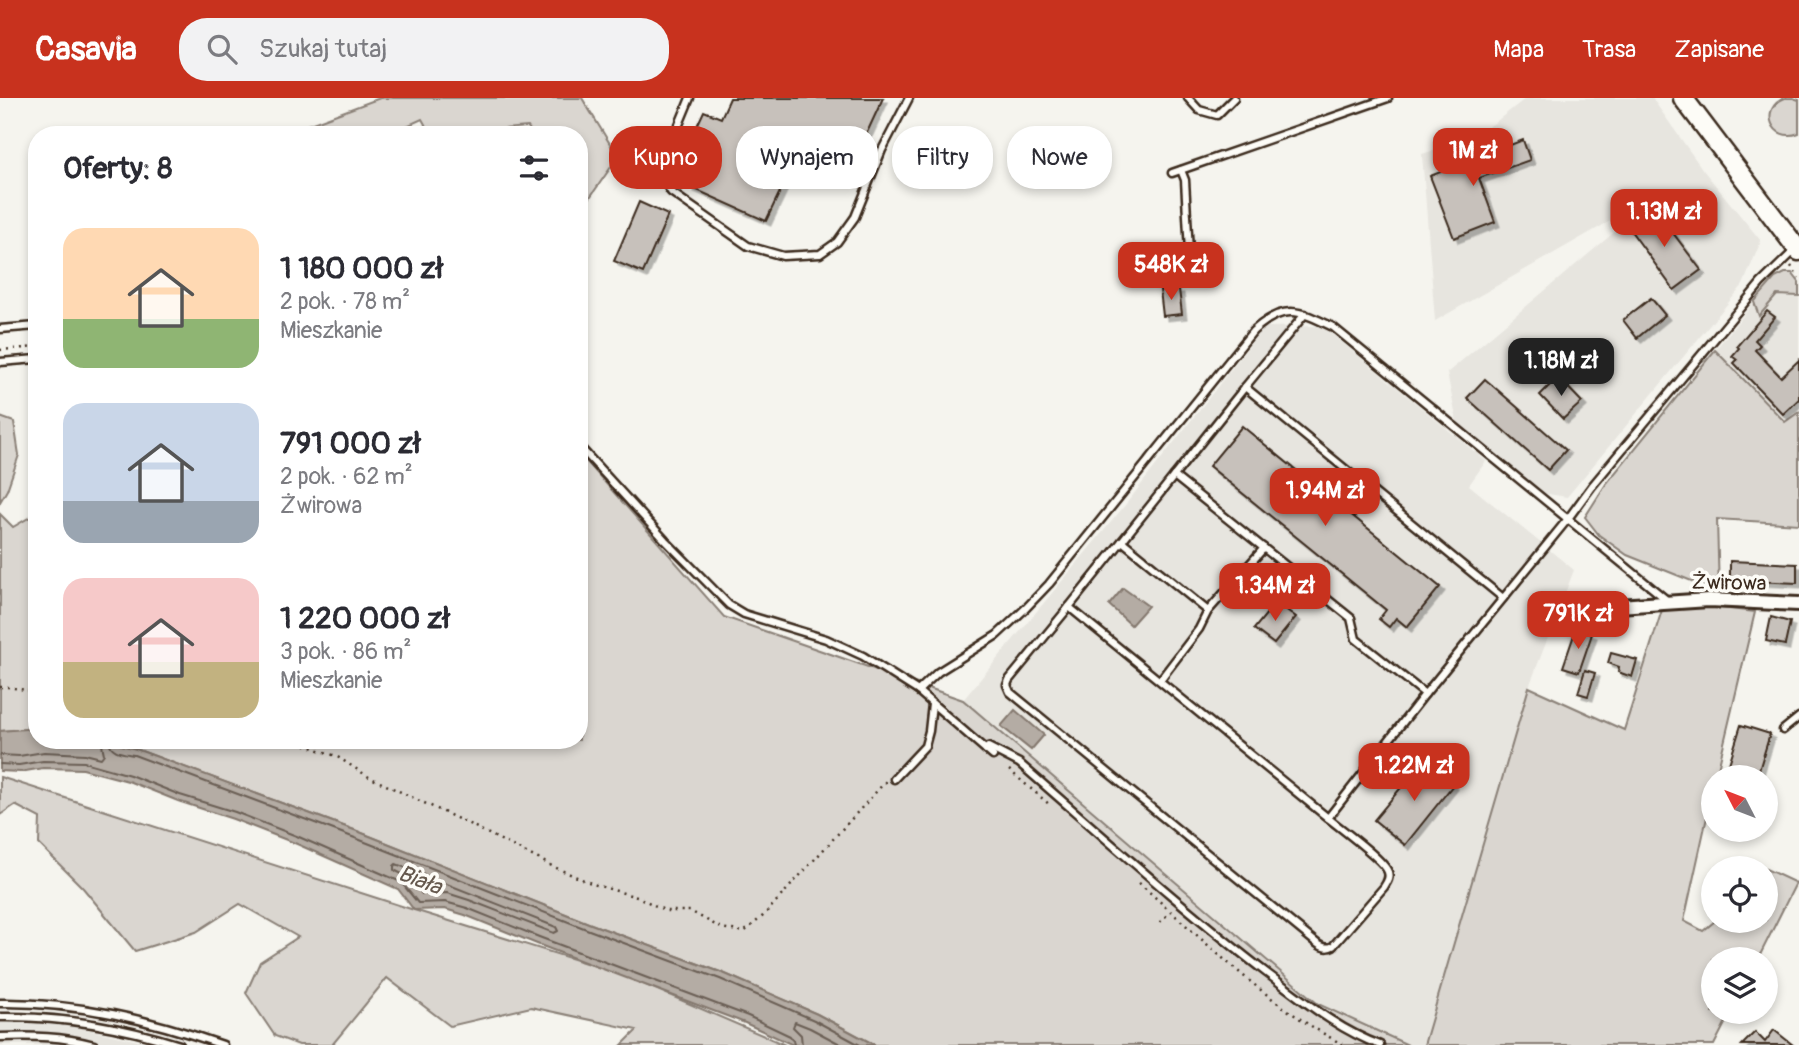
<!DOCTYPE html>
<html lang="pl">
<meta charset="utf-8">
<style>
:root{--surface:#fff;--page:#f2f2f3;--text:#2b2b33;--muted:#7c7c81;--accent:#c8321e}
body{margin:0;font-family:Pangolin,sans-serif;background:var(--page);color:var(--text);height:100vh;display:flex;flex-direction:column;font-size:26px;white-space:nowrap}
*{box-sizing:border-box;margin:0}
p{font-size:23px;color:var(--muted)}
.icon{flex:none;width:38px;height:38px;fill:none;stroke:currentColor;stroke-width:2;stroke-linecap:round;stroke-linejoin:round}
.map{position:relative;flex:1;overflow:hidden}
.side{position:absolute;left:28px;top:28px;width:560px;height:623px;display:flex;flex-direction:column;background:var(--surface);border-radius:28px;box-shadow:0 4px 10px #0003}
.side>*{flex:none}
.hud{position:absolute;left:609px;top:28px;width:665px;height:63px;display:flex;gap:14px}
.needle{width:46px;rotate:312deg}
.fabs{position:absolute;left:1701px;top:667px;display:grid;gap:14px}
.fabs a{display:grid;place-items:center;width:77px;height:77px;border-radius:50%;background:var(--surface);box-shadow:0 4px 10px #0003;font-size:35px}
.price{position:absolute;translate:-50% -60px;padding:0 16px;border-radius:14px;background:var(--accent);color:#fff;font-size:23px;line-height:46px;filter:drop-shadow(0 2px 4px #0008)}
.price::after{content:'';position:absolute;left:50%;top:42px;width:21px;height:16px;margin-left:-10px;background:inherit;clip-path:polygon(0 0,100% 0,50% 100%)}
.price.selected{background:#222;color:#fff}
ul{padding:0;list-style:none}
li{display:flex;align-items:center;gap:21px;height:175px;padding:0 35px}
li span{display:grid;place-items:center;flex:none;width:196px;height:140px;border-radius:21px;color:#555}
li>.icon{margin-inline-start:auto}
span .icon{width:84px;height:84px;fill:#fffc;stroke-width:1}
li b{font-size:30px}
h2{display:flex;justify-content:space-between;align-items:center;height:84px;padding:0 35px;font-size:30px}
.pill{padding:0 24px;border-radius:28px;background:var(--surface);box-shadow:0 4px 10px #0003;font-size:24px;line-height:63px}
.pill.selected{background:var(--accent);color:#fff}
header{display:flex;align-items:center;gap:42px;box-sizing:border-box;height:98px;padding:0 35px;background:var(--accent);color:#fff}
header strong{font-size:33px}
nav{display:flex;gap:38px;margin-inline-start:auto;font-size:24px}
.search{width:490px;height:63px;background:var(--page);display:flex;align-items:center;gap:18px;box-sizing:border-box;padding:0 24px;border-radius:28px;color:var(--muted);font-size:26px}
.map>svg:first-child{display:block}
</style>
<header>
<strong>Casavia</strong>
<div class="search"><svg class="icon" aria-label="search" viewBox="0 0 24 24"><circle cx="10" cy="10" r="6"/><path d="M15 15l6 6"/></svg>Szukaj tutaj</div>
<nav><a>Mapa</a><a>Trasa</a><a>Zapisane</a></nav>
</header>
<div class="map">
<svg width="1799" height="947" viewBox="0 0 1799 947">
<defs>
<filter id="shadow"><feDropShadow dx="4.5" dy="4.5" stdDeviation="0" flood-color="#0004"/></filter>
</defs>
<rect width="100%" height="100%" fill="#f5f4ee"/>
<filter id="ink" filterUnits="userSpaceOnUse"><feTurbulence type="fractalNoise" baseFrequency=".0143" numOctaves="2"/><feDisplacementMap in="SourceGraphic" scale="14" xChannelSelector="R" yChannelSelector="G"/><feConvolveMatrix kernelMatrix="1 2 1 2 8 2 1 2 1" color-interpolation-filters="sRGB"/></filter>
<g filter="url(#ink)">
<g fill="#e7e5df">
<path d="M1526,0H1652L1703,72L1761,143L1743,187L1567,399L1542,395L1457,324L1447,275L1617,132L1612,122L1435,223L1422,56L1461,44L1493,26Z"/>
<path d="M1777,197L1799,198V314L1785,324L1715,252L1754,204L1759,218Z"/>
<path d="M1322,228L1486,363L1469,387L1574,472L1529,589L1424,947H1408L1318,906L963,602L1126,406L1264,229Z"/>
<path d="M32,924L77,929L156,947H0V925Z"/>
</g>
<g fill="#dad6d0" stroke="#8a8077" stroke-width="2">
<path d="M380,0H582L618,59L579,115V37H533L528,29L492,32L486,37H431L422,21L387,37H275L283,36Z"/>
<path d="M1785,0H1793L1799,2V35C1772,46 1758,10 1785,0Z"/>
<path d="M1785,175H1792L1799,184V198L1777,197L1759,218L1754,204L1775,180Z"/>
<path d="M1715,252L1785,324L1799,314V426L1717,421L1719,494L1627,457L1599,437L1585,419L1606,386Z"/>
<path d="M0,319L14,324L19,357L7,392L0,404Z"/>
<path d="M579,355L724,519L963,602L1318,906L1408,947H875L817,916L723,875L591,826L357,733L136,651L104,642H579Z"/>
<path d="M37,415V631L0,633V416L13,429Z"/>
<path d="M1713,509L1755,514L1716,679H1713V692L1684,823L1703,833L1715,823L1766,822V771L1796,785L1758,861H1713V914H1731L1714,947H1424L1529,589L1624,632L1662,512Z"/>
<path d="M0,679L414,812L618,875L785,947H622L637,932L531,909L450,928L387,880L332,947H299L275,938L246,895L260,864L298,839L240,806L196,834L135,853L83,790L39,746L40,720L15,707L0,717Z"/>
</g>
<g fill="#b4aca4" stroke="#84786e" stroke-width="2">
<path d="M1123,490L1148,508L1131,527L1109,507Z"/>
<path d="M1015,612L1044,637L1031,652L1001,628Z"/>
<path d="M25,631H37V642H104L136,651L357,733L591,826L723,875L817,916L875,947H793L745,925L537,846L465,817L445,811L414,812L398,791L297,746L233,721L178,703L128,683L83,671L43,670L20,674L0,673V633Z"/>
</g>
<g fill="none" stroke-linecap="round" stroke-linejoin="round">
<g stroke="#6b5e54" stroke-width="2">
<path d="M109,642C110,655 124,655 134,657L355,740L589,832L720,881L814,922L860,947"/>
<path d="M0,657L19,658L44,654L85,656L101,660L104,656L101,642"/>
<path d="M0,666L19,667L43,663L84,664L130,677L180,697L235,714L299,739L401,784L418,805L445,804L467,810L539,839L748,918L790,938L793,942L794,947"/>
<path d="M396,766L556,829L558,833L554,835L469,802L447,795L422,796L408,779L394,772V768Z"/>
<path d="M802,947L801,937L793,929L795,924L810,930L842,947"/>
</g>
</g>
<g fill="#c7c1bb" stroke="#3b2a1e" stroke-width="2" filter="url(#shadow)">
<path d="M730,0H883L846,80L797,58L766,123L690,89L700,66L683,58L704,13L721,20Z"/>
<path d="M1523,42L1530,62L1479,80L1495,124L1454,140L1430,78Z"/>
<path d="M639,104L668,117L643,175L614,163Z"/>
<path d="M1654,110L1701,172L1674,192L1628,129Z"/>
<path d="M1179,191L1182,216L1163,218L1160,192Z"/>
<path d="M1651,200L1665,217L1637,240L1623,222Z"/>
<path d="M1767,213L1775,219L1755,242L1760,247L1755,252L1781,279L1799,262V301L1783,316L1734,265L1737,262L1732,258L1739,250L1737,248Z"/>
<path d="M1558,279L1582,304L1563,321L1540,297Z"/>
<path d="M1485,281L1566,352L1548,372L1467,300Z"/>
<path d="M1242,328L1440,489L1407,529L1396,520L1389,529L1379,521L1386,512L1209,368Z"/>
<path d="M1730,463L1797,466V485L1730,482Z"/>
<path d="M1276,504L1296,519L1274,546L1254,531Z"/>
<path d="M1771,519L1790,524L1785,547L1766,543Z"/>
<path d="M1576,531L1592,536L1579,574L1563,569Z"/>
<path d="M1611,555L1637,562L1632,579L1618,574L1619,569L1608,565Z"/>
<path d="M1585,572L1595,575L1588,598L1578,595Z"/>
<path d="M1741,627L1770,636L1757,679H1725Z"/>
<path d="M1423,663L1453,687L1405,747L1374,722Z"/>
<path d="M1774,932L1793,947H1742L1755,934L1765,944Z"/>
</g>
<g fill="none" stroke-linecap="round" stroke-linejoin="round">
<defs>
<g id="service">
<path d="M690,0L659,75L671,94L748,148L783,158L820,156L837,144L855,119L882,52L909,0"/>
<path d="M1188,0L1199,12L1217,17L1234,0"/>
<path d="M1181,72L1185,82L1190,172"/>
<path d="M1172,75L1388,0"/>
<path d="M0,231L37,228"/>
<path d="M0,264L37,261"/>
<path d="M1245,289L1305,216"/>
<path d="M579,348L665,442L729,507L744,516L826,541L863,558L918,593L938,574L997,537L1026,510L1049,486L1253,233C1284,205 1298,212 1333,229L1668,503"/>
<path d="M1174,378L1069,509L1328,720L1425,596L1567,422L1592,388L1761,185L1795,152"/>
<path d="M1122,443L1208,513L1264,450"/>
<path d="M1069,509L1009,582L1007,587L1010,594L1314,843C1320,848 1326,852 1333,848L1384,789C1387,784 1390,780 1388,774C1385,763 1339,729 1328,720"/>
<path d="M1160,582L1199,531L1208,513"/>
<path d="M918,593L993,658"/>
<path d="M1425,596L1356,541L1351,520L1174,378L1245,289L1503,500"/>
<path d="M1783,632L1799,619"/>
<path d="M986,652L988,649L1019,665C1101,736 1182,810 1268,876C1303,902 1338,932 1380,947"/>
<path d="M894,681L925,648L929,633L932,606"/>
<path d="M0,905C77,904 151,922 223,947"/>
<path d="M0,919C60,918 123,929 180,947"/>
<path d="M0,939C34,938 61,938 94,947"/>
</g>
<path id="minor" d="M1618,508L1709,502L1799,506"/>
<path id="secondary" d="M1683,0L1799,153"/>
</defs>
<use href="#service" stroke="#3b2a1e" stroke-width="11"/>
<use href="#minor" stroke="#3b2a1e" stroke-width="18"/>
<use href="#secondary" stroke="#3b2a1e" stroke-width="23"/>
<g stroke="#3b2a1e" stroke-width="2.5" stroke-dasharray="2 5" stroke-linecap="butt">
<path d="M1791,168L1799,180"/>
<path d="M0,252L37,249"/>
<path d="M0,589H8L37,594"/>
<path d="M292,642L336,658L369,679L471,727L554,769L593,786L640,800L666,813H690L721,830L744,834L763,818L886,683"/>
<path d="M1009,672L1050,707"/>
<path d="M1139,785C1204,842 1267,907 1344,947"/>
<path d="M1160,824L1170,814"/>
</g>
<use href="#service" stroke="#fdfcf7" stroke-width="6"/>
<use href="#minor" stroke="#fdfcf7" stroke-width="12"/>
<use href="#secondary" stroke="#fdfcf7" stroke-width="18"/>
</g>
</g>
<g text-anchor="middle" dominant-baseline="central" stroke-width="7" stroke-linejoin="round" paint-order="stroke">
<g font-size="21" fill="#3b2a1e" stroke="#fdfcf7">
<text transform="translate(1729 485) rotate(1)">Żwirowa</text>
</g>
<g font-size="23" font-style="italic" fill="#65584d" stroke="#fdfcf7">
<text transform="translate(420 782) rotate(21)">Biała</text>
</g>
</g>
</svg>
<div class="fabs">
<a><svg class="needle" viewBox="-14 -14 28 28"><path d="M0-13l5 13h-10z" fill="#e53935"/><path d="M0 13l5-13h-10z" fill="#7c7c81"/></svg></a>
<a><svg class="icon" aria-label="locate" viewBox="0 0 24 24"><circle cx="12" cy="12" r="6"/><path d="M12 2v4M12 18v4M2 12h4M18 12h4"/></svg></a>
<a><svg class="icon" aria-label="layers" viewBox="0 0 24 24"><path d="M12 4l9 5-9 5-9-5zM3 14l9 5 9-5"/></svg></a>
</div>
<b class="price" style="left:1473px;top:90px">1M zł</b>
<b class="price" style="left:1664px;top:151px">1.13M zł</b>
<b class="price" style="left:1171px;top:204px">548K zł</b>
<b class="price selected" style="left:1561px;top:300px">1.18M zł</b>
<b class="price" style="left:1325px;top:430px">1.94M zł</b>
<b class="price" style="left:1275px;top:525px">1.34M zł</b>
<b class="price" style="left:1578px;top:553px">791K zł</b>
<b class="price" style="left:1414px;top:705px">1.22M zł</b>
<div class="hud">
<a class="pill selected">Kupno</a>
<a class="pill">Wynajem</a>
<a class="pill">Filtry</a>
<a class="pill">Nowe</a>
</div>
<section class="side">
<h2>Oferty: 8<svg class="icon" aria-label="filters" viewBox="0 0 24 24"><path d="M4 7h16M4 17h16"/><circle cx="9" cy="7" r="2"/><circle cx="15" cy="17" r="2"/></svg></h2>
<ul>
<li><span style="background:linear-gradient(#ffd9b3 65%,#8fb573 0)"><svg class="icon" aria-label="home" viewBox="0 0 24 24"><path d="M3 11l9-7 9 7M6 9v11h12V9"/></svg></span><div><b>1 180 000 zł</b><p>2 pok. · 78 m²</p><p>Mieszkanie</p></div></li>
<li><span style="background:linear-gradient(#c9d6e8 70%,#9aa5b1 0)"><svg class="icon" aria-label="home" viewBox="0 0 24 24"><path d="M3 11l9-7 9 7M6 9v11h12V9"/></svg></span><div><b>791 000 zł</b><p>2 pok. · 62 m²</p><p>Żwirowa</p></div></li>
<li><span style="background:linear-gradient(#f6c9c9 60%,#c2b280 0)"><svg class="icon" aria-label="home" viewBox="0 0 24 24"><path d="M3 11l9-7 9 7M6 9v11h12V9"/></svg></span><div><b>1 220 000 zł</b><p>3 pok. · 86 m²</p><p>Mieszkanie</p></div></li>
</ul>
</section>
</div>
